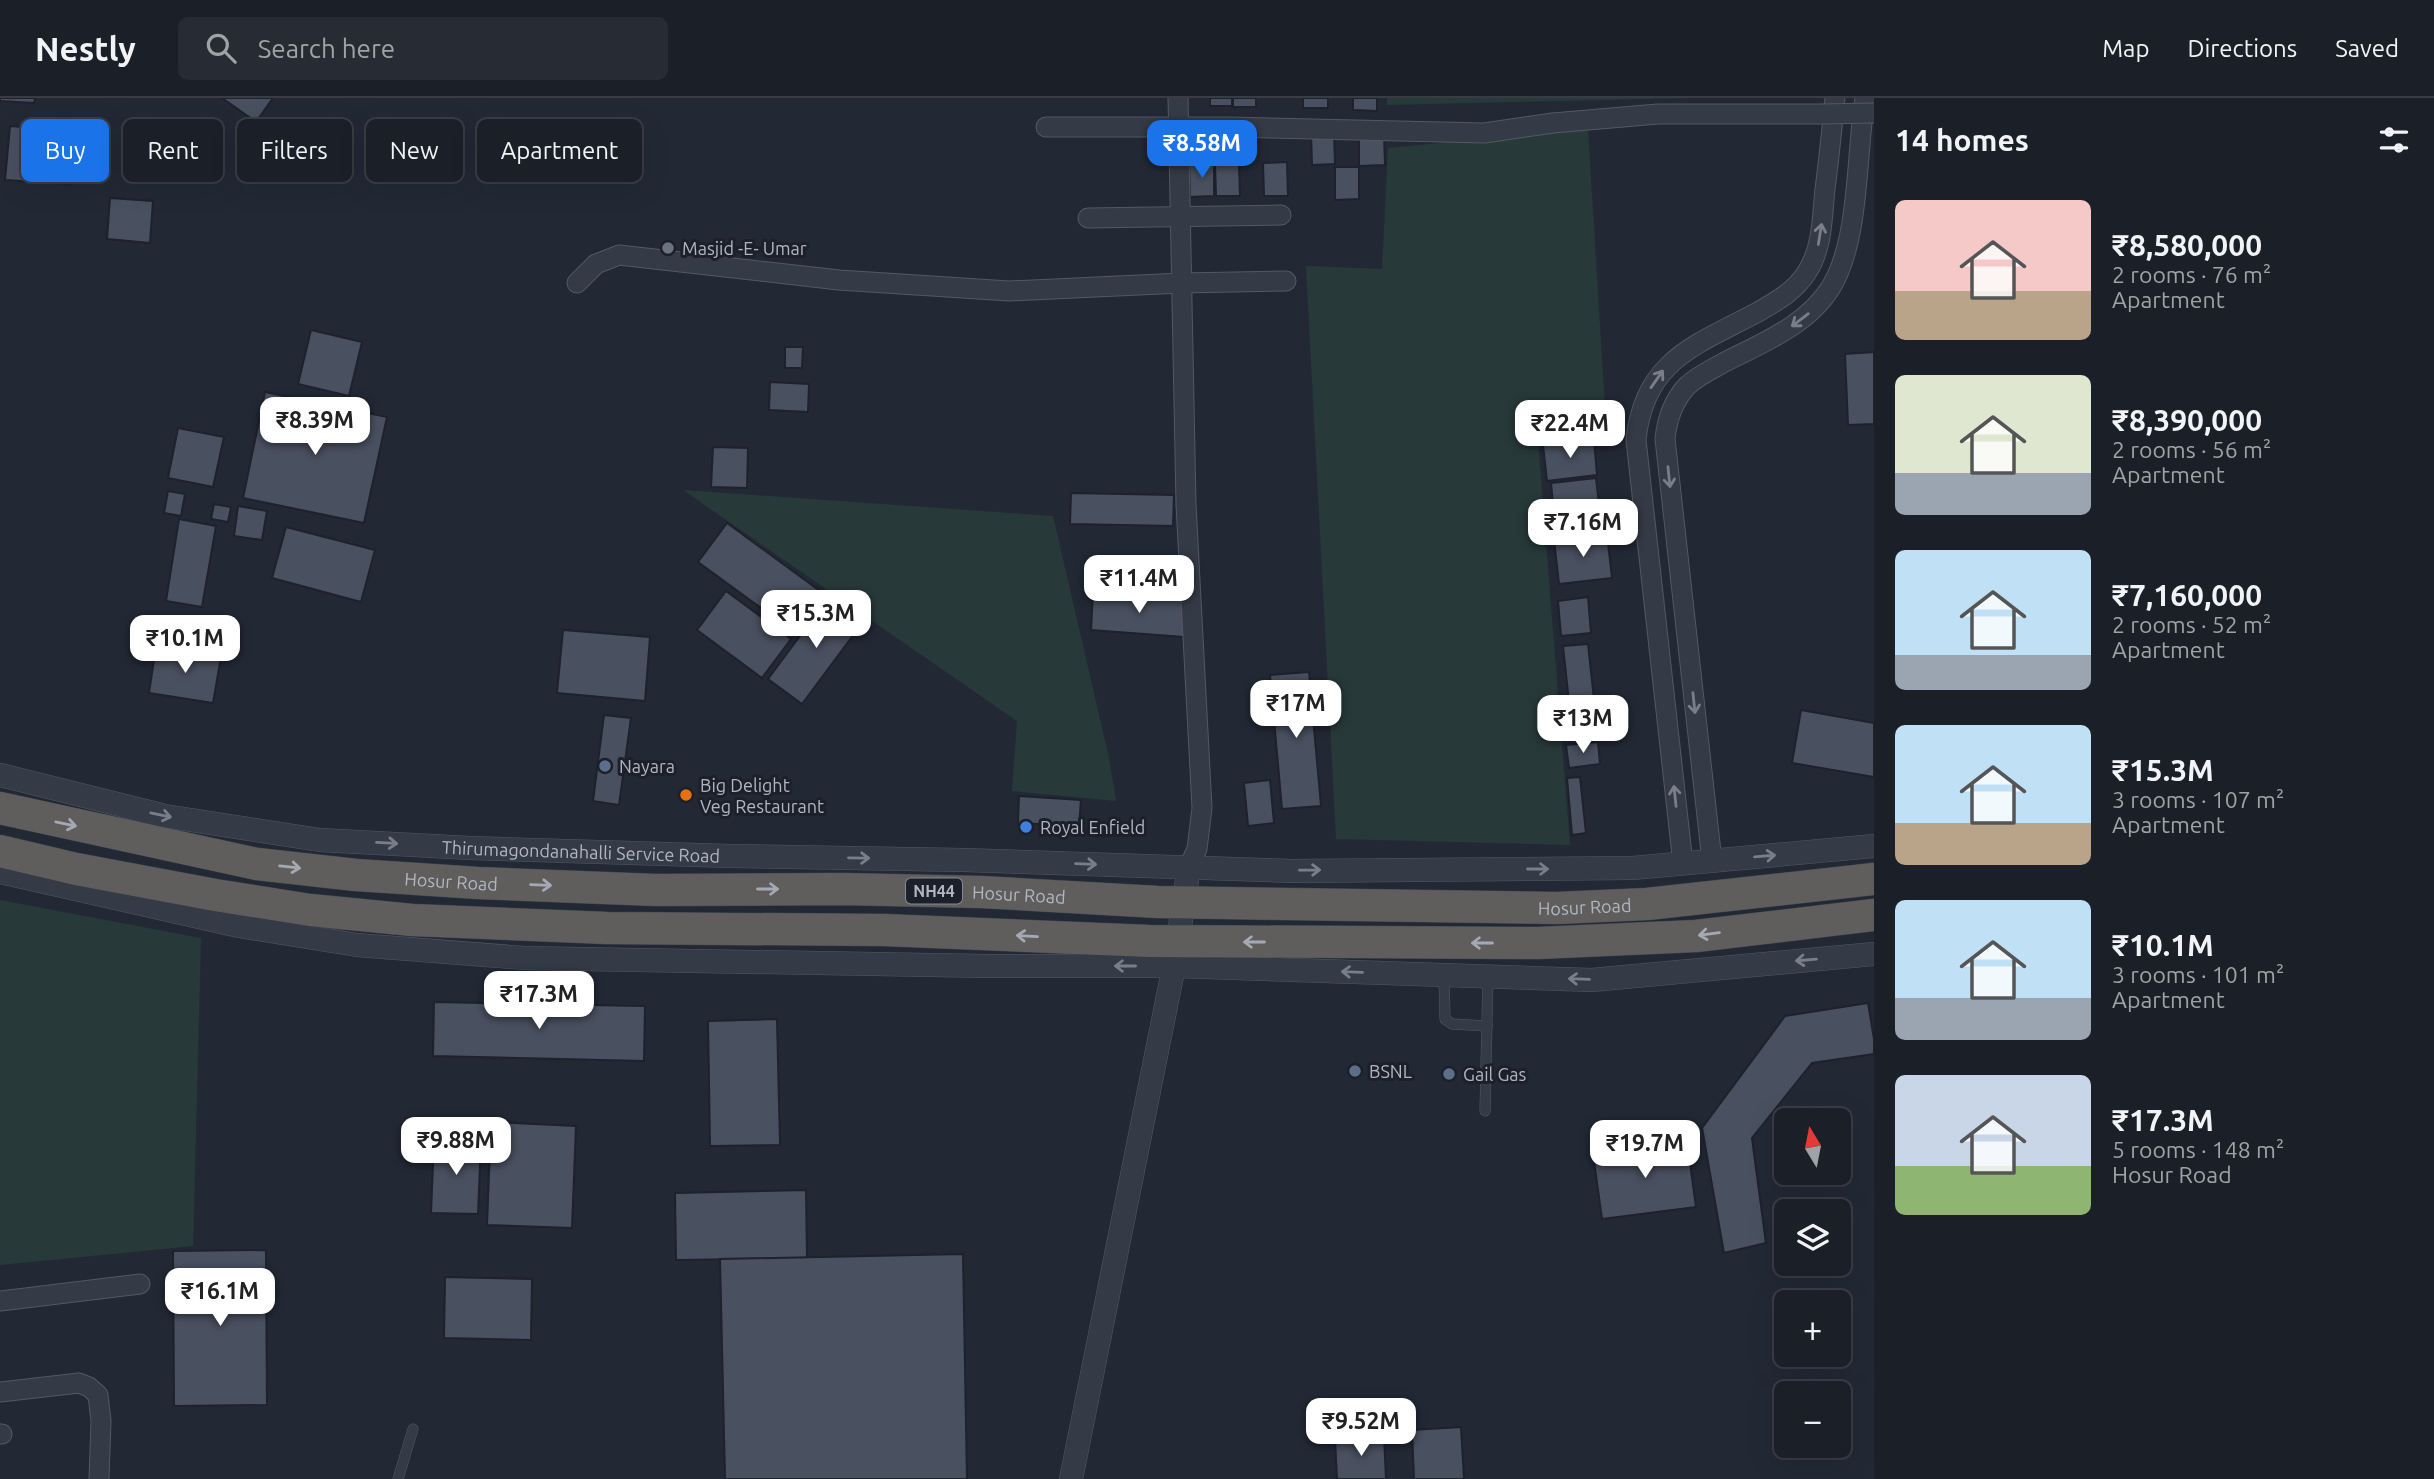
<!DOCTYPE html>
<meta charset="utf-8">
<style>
:root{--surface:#1a1f28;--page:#272c34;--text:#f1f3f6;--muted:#9fa2a8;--line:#383d45;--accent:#1a73e8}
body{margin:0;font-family:Ubuntu,sans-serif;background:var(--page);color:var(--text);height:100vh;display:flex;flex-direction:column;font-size:26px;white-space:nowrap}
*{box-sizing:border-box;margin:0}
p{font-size:23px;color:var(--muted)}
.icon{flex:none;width:38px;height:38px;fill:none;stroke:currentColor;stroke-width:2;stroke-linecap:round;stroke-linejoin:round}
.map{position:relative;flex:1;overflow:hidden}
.details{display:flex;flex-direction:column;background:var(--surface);width:560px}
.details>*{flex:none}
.guide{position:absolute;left:21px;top:21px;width:665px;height:63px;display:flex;gap:14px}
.needle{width:46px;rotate:350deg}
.fabs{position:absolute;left:1774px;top:1010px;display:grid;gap:14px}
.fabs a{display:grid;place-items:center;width:77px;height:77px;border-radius:10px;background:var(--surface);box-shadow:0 7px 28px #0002,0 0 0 2px var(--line);font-size:35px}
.price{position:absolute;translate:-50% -60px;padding:0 16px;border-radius:14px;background:#fff;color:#222;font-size:23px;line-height:46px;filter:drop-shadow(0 2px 4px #0008)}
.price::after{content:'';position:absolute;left:50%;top:42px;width:21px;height:16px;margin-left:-10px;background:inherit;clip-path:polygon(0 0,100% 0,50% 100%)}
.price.selected{background:var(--accent);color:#fff}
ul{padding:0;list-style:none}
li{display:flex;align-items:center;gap:21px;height:175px;padding:0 21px}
li span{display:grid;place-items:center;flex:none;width:196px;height:140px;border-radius:10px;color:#555}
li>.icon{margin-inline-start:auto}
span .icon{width:84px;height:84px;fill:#fffc;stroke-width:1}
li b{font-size:30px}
h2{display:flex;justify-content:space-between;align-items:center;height:84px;padding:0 21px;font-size:30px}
.chip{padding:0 24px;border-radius:10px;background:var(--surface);box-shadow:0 7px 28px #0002,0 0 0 2px var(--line);font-size:24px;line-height:63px}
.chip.selected{background:var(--accent);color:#fff}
header{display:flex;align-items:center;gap:42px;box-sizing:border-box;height:98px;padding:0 35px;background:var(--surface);border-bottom:2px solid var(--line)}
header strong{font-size:33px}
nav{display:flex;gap:38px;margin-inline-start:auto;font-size:24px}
.search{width:490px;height:63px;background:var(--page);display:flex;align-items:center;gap:18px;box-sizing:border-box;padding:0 24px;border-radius:10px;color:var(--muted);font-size:26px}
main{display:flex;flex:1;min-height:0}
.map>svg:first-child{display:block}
</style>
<header>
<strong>Nestly</strong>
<div class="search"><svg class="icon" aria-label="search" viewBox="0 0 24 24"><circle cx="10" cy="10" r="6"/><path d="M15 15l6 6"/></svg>Search here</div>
<nav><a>Map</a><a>Directions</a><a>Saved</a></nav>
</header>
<main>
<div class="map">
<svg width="1874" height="1381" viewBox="0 0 1874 1381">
<rect width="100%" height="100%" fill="#222935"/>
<g fill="#28393a">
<path d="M1387,0H1691L1387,7Z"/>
<path d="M1588,31L1606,327L1537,330L1570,747L1336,741L1306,168L1382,171L1388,50Z"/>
<path d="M683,392L1053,418L1109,660L1116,703L1012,693L1017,623Z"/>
<path d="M0,802L201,840L193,1148L0,1167Z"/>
</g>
<path fill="#39465d" d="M1841,1028L1847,1033L1849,1041L1839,1063V1029Z"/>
<g fill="#49505f" stroke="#1d222c" stroke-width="2">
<path d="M0,0H35L34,5L0,3Z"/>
<path d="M222,0H273L256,24Z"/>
<rect x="1210" y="0" width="22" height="8"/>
<rect x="1233" y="0" width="23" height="9"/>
<rect x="1303" y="0" width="25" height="10"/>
<path d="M1353,0H1377V13L1353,12Z"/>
<path d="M10,28L74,33L70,86L5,82Z"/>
<path d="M1214,32V64L1189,65L1188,33Z"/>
<path d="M1334,34L1335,66L1312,67L1311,35Z"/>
<path d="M1384,36L1385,67L1359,68V37Z"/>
<path d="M1287,64L1288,98H1264L1263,65Z"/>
<path d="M1239,65L1240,98H1216L1215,66Z"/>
<path d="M1189,66H1214V98L1190,99Z"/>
<path d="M1335,69H1359V101L1335,102Z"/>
<path d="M110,100L153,103L150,145L107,141Z"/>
<path d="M311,232L362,244L349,298L298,286Z"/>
<path d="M785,249H803L802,270H785Z"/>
<path d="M1874,254V326L1848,327L1845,256Z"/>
<path d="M770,284L809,286L808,314L769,312Z"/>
<path d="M265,294L387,319L364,425L243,400Z"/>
<path d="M178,330L224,339L213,389L168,380Z"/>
<path d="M1594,341L1597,377L1547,383L1543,347Z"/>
<path d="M713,349L748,350L747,390L711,389Z"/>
<path d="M1596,380L1602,432L1556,437L1551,385Z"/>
<path d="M168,393L185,396L181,418L164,415Z"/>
<path d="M1071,395L1174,397L1173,428L1070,426Z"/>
<path d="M214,406L231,409L228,424L211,421Z"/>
<path d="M238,408L267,413L262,442L234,438Z"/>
<path d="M179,421L216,428L202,509L166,503Z"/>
<path d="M727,425L824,496L795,535L698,464Z"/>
<path d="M286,429L375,452L361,504L272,480Z"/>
<path d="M1607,436L1612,480L1559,486L1554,442Z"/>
<path d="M726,493L791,541L762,580L697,532Z"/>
<path d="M1093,495L1187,502L1184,539L1091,532Z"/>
<path d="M829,499L863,524L802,606L768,581Z"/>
<path d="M1588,499L1591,535L1561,538L1558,503Z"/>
<path d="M563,532L650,539L645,603L557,595Z"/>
<path d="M1588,546L1598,638L1573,641L1563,548Z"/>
<path d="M156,548L221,559L213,605L149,595Z"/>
<path d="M1309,574L1321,708L1282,711L1270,577Z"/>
<path d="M1801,612L1874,625V679L1792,665Z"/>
<path d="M604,617L631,620L619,707L593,703Z"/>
<path d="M1598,644L1600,666L1569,670L1566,647Z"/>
<path d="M1580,679L1586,735L1572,737L1567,680Z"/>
<path d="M1270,682L1274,725L1248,728L1244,685Z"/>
<path d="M1019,698L1081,702L1079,728L1018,725Z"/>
<path d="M434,904L645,908L644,963L433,958Z"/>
<path d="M1868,905L1874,941V956L1812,965L1752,1040L1766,1145L1724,1155L1702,1030L1785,918Z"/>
<path d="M777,921L780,1047L710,1048L708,923Z"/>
<path d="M491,1024L576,1028L572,1130L487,1127Z"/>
<path d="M434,1041L481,1043L478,1116L431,1115Z"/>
<path d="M1687,1043L1696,1109L1602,1121L1593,1056Z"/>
<path d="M806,1092L807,1160L676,1162L675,1095Z"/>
<path d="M266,1152L267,1307L174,1308L173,1153Z"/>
<path d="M963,1156L967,1381H725L720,1161Z"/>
<path d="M445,1179L532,1181L531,1242L444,1240Z"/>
<path d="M1461,1329L1464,1381H1414L1412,1332Z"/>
<path d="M1384,1338L1386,1381H1337L1335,1341Z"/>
</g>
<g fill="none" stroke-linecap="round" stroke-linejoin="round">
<defs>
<g id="service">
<path d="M1444,878L1445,921L1452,926L1487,928"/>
<path d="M1485,1013L1488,879"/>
<path d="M398,1381L413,1331"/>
</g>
<g id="minor">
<path d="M1178,0L1186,406L1202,710L1197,751L1189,769"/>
<path d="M1046,29H1229L1484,35L1553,25L1658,16H1822"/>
<path d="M1088,120L1281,117"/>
<path d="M577,185L596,166L619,157L839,182L1009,193L1182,185L1286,183"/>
<path d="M1712,763L1665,341C1667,321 1673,303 1687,288C1697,278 1711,272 1723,265C1762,245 1808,227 1831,189C1860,142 1856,56 1865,0"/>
<path d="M1683,766L1636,342C1644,262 1696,247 1758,214C1777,203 1795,193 1807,174C1823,149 1822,119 1825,91C1829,61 1832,30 1835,0"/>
<path d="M0,1203L140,1186"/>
<path d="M0,1294L79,1285L89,1289L98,1297L101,1323L99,1381"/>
<path d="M0,1336H2"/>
</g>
<g id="tertiary">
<path id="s1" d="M0,677L165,718L320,742L470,750L731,758L964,762L1293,773L1633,770L1874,748"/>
<path d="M0,774L239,828L357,847L524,860L987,868H1174L1592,882L1874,856"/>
<path d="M1071,1381L1174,868L1189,769"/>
</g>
<g id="trunk">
<path id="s2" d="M0,710L257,766L356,777L478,785L656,792L842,791L981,794L1158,804L1557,810L1647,806L1874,781"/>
<path d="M0,753L76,771L215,797L310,812L412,822L607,830L884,832L1149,843L1538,845L1696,838L1874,817"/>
</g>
</defs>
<use href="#service" stroke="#535963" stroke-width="11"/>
<use href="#minor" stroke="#535963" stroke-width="21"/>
<use href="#tertiary" stroke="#535963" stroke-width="24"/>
<use href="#trunk" stroke="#404650" stroke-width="33"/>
<use href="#service" stroke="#353b46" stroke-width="10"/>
<use href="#minor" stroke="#353b46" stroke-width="19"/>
<use href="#tertiary" stroke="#353b46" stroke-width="23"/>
<use href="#trunk" stroke="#5f5e5c" stroke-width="32"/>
<defs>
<path id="minor-bridge" d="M1822,16L1874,15"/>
</defs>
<use href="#minor-bridge" stroke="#535963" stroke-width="21" stroke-linecap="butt"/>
<use href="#minor-bridge" stroke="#353b46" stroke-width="19"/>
</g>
<defs><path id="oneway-shaft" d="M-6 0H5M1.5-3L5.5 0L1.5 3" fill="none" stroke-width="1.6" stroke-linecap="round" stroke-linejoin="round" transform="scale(1.75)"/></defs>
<g stroke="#797f8a">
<use href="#oneway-shaft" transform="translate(1820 136) rotate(-81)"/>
<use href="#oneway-shaft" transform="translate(1800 222) rotate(143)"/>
<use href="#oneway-shaft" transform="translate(1657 281) rotate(-55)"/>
<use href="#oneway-shaft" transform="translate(1669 379) rotate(84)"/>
<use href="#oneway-shaft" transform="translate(1694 605) rotate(84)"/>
<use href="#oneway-shaft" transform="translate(1675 698) rotate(-96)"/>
<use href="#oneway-shaft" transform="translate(161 717) rotate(12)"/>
<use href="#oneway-shaft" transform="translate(387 745) rotate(3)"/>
<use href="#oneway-shaft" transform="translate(1765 758) rotate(-5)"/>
<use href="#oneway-shaft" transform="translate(859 760) rotate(1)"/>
<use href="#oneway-shaft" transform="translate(1086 766) rotate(2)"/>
<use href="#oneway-shaft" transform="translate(1538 771)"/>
<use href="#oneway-shaft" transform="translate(1310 772) rotate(-1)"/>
<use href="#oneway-shaft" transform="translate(1806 862) rotate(175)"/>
<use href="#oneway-shaft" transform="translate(1125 868) rotate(180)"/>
<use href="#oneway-shaft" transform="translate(1352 874) rotate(-178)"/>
<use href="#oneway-shaft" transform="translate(1579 881) rotate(-178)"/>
</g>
<g stroke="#a4a9b3">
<use href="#oneway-shaft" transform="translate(66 726) rotate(12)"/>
<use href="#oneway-shaft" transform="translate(290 769) rotate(6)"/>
<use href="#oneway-shaft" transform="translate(541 787) rotate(2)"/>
<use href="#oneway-shaft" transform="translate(768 791)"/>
<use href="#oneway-shaft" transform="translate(1709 836) rotate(173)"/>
<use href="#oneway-shaft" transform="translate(1027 838) rotate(-177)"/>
<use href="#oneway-shaft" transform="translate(1254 844) rotate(-180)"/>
<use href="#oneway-shaft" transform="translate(1482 845) rotate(-180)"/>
</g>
<circle fill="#6b7280" stroke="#1b202a" stroke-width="2.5" cx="668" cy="150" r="7"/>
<g fill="#5c6f8a" stroke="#1b202a" stroke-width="2.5">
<circle cx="605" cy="668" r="7"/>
<circle cx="1355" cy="973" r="7"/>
<circle cx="1449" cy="976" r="7"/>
</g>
<circle fill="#e8710a" stroke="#1b202a" stroke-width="2.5" cx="686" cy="697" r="7"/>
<circle fill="#3f7fe0" stroke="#1b202a" stroke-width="2.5" cx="1026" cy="729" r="7"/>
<g text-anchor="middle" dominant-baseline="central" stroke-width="6" stroke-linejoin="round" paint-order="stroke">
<rect fill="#1b202a" stroke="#838994" stroke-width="2" x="906" y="780.5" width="56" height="25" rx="5"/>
<g font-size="16" font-weight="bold" fill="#b0b6c2">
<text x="934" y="793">NH44</text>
</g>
<g font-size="18" fill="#b0b6c2" stroke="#1b202a" text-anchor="start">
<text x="682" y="150">Masjid -E- Umar</text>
<text x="619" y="668">Nayara</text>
<text x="700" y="687">Big Delight<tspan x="700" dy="21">Veg Restaurant</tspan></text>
<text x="1040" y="729">Royal Enfield</text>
<text x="1369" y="973">BSNL</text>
<text x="1463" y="976">Gail Gas</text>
</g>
<g font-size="18" fill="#b0b6c2" stroke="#1b202a">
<text stroke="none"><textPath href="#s1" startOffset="588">Thirumagondanahalli Service Road</textPath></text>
<text stroke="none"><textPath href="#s2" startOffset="458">Hosur Road</textPath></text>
<text stroke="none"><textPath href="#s2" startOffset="1026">Hosur Road</textPath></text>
<text stroke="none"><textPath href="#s2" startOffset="1592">Hosur Road</textPath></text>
</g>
</g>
</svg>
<div class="fabs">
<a><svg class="needle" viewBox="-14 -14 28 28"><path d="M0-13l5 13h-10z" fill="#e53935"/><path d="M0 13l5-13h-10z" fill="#9fa2a8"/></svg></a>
<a><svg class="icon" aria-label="layers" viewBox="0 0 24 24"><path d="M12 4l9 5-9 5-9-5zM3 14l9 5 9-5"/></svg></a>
<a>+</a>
<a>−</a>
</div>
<b class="price selected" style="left:1202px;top:82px">₹8.58M</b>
<b class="price" style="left:315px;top:359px">₹8.39M</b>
<b class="price" style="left:1570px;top:362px">₹22.4M</b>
<b class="price" style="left:1583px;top:461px">₹7.16M</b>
<b class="price" style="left:1139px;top:517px">₹11.4M</b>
<b class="price" style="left:816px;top:552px">₹15.3M</b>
<b class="price" style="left:185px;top:577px">₹10.1M</b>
<b class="price" style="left:1296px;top:642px">₹17M</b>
<b class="price" style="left:1583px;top:657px">₹13M</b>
<b class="price" style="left:539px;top:933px">₹17.3M</b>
<b class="price" style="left:456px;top:1079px">₹9.88M</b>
<b class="price" style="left:1645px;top:1082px">₹19.7M</b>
<b class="price" style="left:220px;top:1230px">₹16.1M</b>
<b class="price" style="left:1361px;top:1360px">₹9.52M</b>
<div class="guide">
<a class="chip selected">Buy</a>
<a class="chip">Rent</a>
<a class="chip">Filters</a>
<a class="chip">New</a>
<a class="chip">Apartment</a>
</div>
</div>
<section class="details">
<h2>14 homes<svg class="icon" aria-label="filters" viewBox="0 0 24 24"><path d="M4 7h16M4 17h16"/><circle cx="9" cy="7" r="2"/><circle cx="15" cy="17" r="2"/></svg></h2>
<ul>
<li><span style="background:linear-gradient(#f6c9c9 65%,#b9a48a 0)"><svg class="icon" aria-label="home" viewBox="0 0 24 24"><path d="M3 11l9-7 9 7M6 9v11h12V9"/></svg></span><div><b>₹8,580,000</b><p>2 rooms · 76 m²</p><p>Apartment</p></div></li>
<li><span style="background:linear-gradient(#dfe7d0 70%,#9aa5b1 0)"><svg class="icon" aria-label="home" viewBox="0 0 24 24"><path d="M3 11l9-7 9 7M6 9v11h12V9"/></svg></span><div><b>₹8,390,000</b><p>2 rooms · 56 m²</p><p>Apartment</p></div></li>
<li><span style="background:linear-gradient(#bfe0f5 75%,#9aa5b1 0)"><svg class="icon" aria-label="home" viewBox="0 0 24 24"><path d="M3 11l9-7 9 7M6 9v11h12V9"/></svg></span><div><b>₹7,160,000</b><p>2 rooms · 52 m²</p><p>Apartment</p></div></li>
<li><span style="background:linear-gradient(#bfe0f5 70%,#b9a48a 0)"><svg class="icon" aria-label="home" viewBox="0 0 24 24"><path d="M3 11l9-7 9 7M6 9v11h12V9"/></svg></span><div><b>₹15.3M</b><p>3 rooms · 107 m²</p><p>Apartment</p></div></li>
<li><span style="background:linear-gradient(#bfe0f5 70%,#9aa5b1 0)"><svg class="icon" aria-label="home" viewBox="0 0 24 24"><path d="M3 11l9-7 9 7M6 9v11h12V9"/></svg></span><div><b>₹10.1M</b><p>3 rooms · 101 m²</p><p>Apartment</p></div></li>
<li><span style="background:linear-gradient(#c9d6e8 65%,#8fb573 0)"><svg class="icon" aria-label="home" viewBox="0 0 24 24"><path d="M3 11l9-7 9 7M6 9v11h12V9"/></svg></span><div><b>₹17.3M</b><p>5 rooms · 148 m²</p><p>Hosur Road</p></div></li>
</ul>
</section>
</main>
